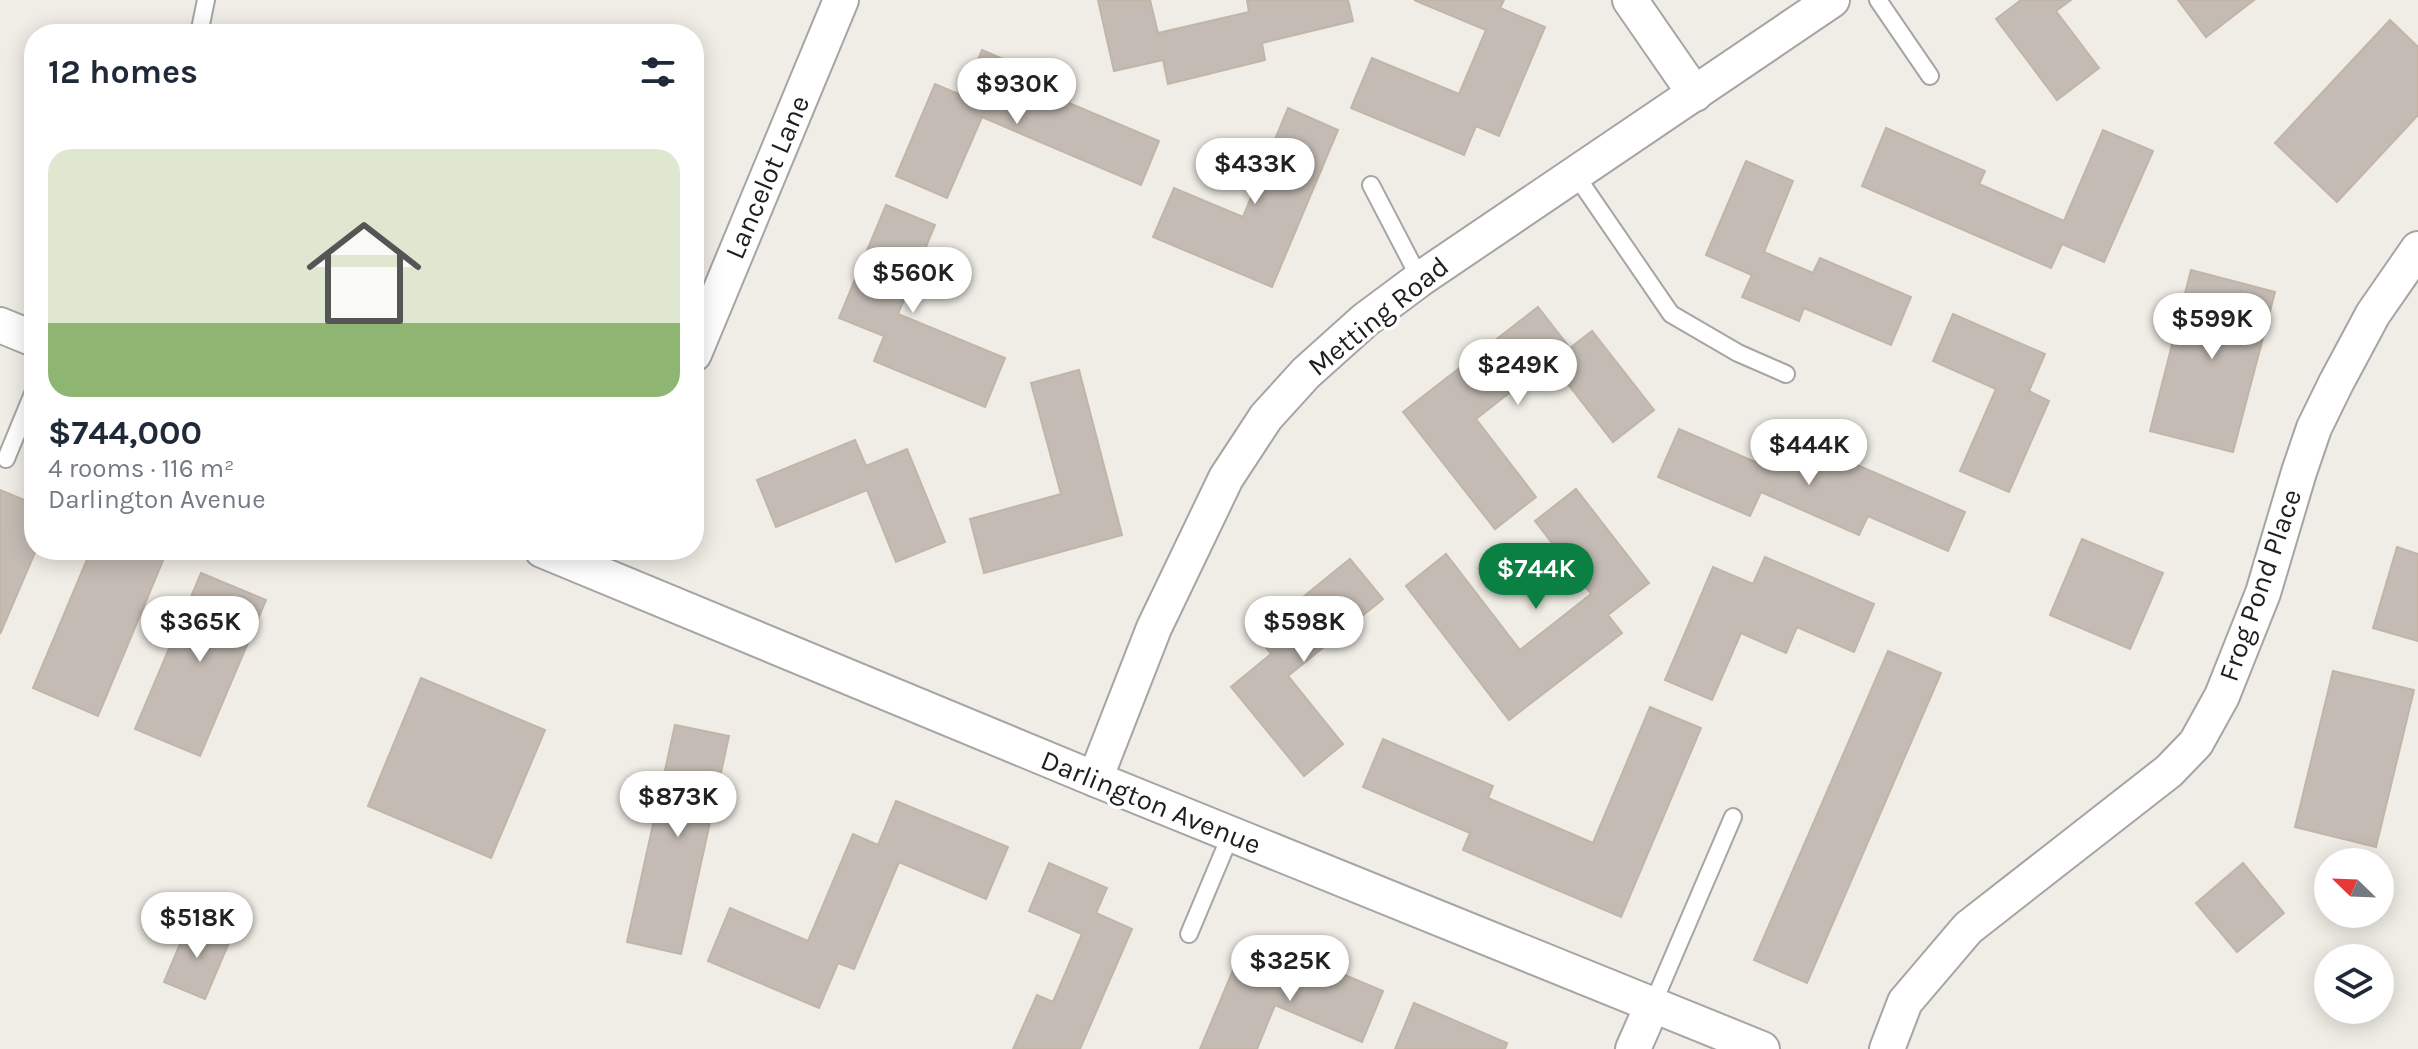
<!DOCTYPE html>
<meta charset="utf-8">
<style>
:root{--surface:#fff;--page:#f6f6f7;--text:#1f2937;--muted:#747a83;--accent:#0b8043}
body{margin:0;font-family:Karla,sans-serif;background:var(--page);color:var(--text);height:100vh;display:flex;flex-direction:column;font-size:30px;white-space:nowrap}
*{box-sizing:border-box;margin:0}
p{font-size:26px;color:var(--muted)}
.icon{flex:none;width:44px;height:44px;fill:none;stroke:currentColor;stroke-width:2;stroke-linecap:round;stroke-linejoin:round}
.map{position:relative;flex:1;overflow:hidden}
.drawer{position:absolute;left:24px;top:24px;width:680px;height:536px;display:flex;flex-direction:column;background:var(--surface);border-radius:32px;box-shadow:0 4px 20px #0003}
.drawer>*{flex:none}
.needle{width:52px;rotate:293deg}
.buttons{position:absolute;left:2314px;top:848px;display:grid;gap:16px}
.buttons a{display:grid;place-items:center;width:80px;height:80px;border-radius:50%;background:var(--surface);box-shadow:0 4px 20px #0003;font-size:40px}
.price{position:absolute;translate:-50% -68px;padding:0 18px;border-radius:28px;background:#fff;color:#222;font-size:26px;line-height:52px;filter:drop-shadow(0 2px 4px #0008)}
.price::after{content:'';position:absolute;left:50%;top:48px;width:24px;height:18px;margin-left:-12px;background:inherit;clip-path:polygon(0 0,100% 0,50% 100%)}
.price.current{background:var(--accent);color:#fff}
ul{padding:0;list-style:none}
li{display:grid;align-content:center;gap:16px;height:424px;padding:0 24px}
li span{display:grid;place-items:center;height:248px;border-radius:24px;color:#555}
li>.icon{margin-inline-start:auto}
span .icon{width:144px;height:144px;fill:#fffc;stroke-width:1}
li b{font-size:34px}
h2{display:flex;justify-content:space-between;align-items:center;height:96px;padding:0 24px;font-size:34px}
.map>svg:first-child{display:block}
</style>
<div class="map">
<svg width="2418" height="1049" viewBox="0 0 2418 1049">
<rect width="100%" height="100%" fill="#efede5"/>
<g fill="#c4bcb4" stroke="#c1b5a7" stroke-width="2">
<path d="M1098,0H1150L1158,33L1249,12L1247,0H1348L1353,21L1262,43L1265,60L1168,84L1163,60L1114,71Z"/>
<path d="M1414,0H1504L1500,8L1545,27L1499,136L1476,126L1464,155L1351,108L1372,58L1459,94L1486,30Z"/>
<path d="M2021,0H2071L2056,11L2099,68L2057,100L1996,19Z"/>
<path d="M2178,0H2254L2206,37Z"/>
<path d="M2390,20L2418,47V115L2337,202L2275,143Z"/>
<path d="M982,50L1074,90L1069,103L1159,141L1141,185L982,117L947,198L896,176L935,84L963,96Z"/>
<path d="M1288,108L1338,130L1272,287L1153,237L1174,188L1243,217Z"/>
<path d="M1886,128L1985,171L1979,184L2064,221L2103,130L2153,151L2104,262L2062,244L2051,268L1862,186Z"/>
<path d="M1746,161L1793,181L1764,252L1813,273L1820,258L1911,297L1891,345L1804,308L1799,321L1742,297L1752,275L1706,255Z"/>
<path d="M886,205L935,225L898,314L1005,358L985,407L874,361L884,336L839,318Z"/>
<path d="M2191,270L2275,292L2233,452L2150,431Z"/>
<path d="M1538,307L1570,348L1592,331L1654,410L1613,442L1550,361L1476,419L1536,497L1495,529L1403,412Z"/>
<path d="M1953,314L2045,354L2029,391L2049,401L2009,492L1960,471L1996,389L1933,361Z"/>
<path d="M1079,370L1122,535L984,573L970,519L1061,494L1031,383Z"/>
<path d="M1679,429L1769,468L1784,433L1965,512L1948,551L1868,516L1859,535L1761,492L1750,516L1658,477Z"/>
<path d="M855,440L866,466L907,449L945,542L896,562L867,490L776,527L757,480Z"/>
<path d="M1576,489L1649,583L1608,615L1622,633L1509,720L1406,586L1446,554L1520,650L1591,594L1535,521Z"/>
<path d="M0,490L34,504L36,550L0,634Z"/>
<path d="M2082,539L2163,573L2130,649L2050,615Z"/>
<path d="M2397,547L2418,554V641L2373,628Z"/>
<path d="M91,550H144L164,558L98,716L33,688Z"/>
<path d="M1765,557L1874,604L1854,652L1797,627L1786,653L1741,633L1712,700L1665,680L1713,567L1753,584Z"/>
<path d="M1350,559L1383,599L1288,676L1343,744L1304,776L1231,687L1271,654L1256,635Z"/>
<path d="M201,573L266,600L200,756L135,729Z"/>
<path d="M1888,651L1941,673L1807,983L1754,960Z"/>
<path d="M2333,671L2414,690L2376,847L2295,827Z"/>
<path d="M421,678L545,730L491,858L368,806Z"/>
<path d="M1650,707L1701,728L1621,917L1463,850L1470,833L1363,787L1383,739L1493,786L1488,798L1593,843Z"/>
<path d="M675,725L729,736L681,954L627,942Z"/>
<path d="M896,801L1008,847L986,899L899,862L854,969L838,963L819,1008L708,961L730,908L808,941L853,834L878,845Z"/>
<path d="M1049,863L1107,888L1096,913L1132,929L1080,1049H1013L1037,995L1053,1002L1082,934L1029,911Z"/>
<path d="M2243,863L2284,913L2237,952L2196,903Z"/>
<path d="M190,920L231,938L205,999L164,982Z"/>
<path d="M1290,952L1383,991L1362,1042L1275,1005L1257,1049H1200L1236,963L1278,981Z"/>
<path d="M1414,1003L1507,1043L1505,1049H1395Z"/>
</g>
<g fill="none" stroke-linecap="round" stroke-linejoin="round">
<defs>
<g id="service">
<path d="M1878,0L1930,76"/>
<path d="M199,34L206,0"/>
<path d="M1575,174L1671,314L1738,353L1786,374"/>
<path d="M1371,185L1420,279"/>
<path d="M6,459L34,391"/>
<path d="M1189,934L1231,834"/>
<path d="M1652,1006L1733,817"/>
</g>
<g id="minor">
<path d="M1630,0L1695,94"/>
<path d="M0,325L34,339"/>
<path d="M694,354L841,0"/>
<path d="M542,550L1095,779L1762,1049"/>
<path d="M1095,779L1154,628L1226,478L1266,417L1306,373L1365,320L1420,279L1832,0"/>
<path d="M1633,1049L1652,1006"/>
<path d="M1887,1049L1905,1002L1968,928L2169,771L2196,743L2222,696L2263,593L2299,472L2314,428L2336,383L2373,314L2418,249"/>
</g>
</defs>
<use href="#service" stroke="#a5a5a5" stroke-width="20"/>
<use href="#minor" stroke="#a5a5a5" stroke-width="38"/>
<use href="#service" stroke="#fff" stroke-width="16"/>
<use href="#minor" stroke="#fff" stroke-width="34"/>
</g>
<g text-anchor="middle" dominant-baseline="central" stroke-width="7" stroke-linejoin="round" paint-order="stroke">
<g font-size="28" fill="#1e1e1e" stroke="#fff">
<text transform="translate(767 177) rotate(-67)">Lancelot Lane</text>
<text transform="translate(1378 316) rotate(-39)">Metting Road</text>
<text transform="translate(2260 585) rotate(-71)">Frog Pond Place</text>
<text transform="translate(1151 802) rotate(22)">Darlington Avenue</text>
</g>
</g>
</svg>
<div class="buttons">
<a><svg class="needle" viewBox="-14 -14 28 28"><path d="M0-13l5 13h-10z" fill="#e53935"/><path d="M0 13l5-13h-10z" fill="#747a83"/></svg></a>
<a><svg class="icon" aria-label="layers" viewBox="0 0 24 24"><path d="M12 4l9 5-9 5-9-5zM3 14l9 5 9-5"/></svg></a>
</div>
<b class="price" style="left:1017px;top:126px">$930K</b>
<b class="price" style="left:1255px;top:206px">$433K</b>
<b class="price" style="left:913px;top:315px">$560K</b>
<b class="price" style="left:2212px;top:361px">$599K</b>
<b class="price" style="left:1518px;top:407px">$249K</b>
<b class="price" style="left:1809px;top:487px">$444K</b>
<b class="price current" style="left:1536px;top:611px">$744K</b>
<b class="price" style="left:200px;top:664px">$365K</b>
<b class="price" style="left:1304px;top:664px">$598K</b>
<b class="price" style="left:678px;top:839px">$873K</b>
<b class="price" style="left:197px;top:960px">$518K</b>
<b class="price" style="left:1290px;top:1003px">$325K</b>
<section class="drawer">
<h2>12 homes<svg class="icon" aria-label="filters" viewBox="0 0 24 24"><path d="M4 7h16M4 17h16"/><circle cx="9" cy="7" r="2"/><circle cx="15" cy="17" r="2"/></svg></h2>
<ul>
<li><span style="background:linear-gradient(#dfe7d0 70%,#8fb573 0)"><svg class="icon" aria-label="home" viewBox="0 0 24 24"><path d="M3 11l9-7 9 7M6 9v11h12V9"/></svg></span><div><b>$744,000</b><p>4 rooms · 116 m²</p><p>Darlington Avenue</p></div></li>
</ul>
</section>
</div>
